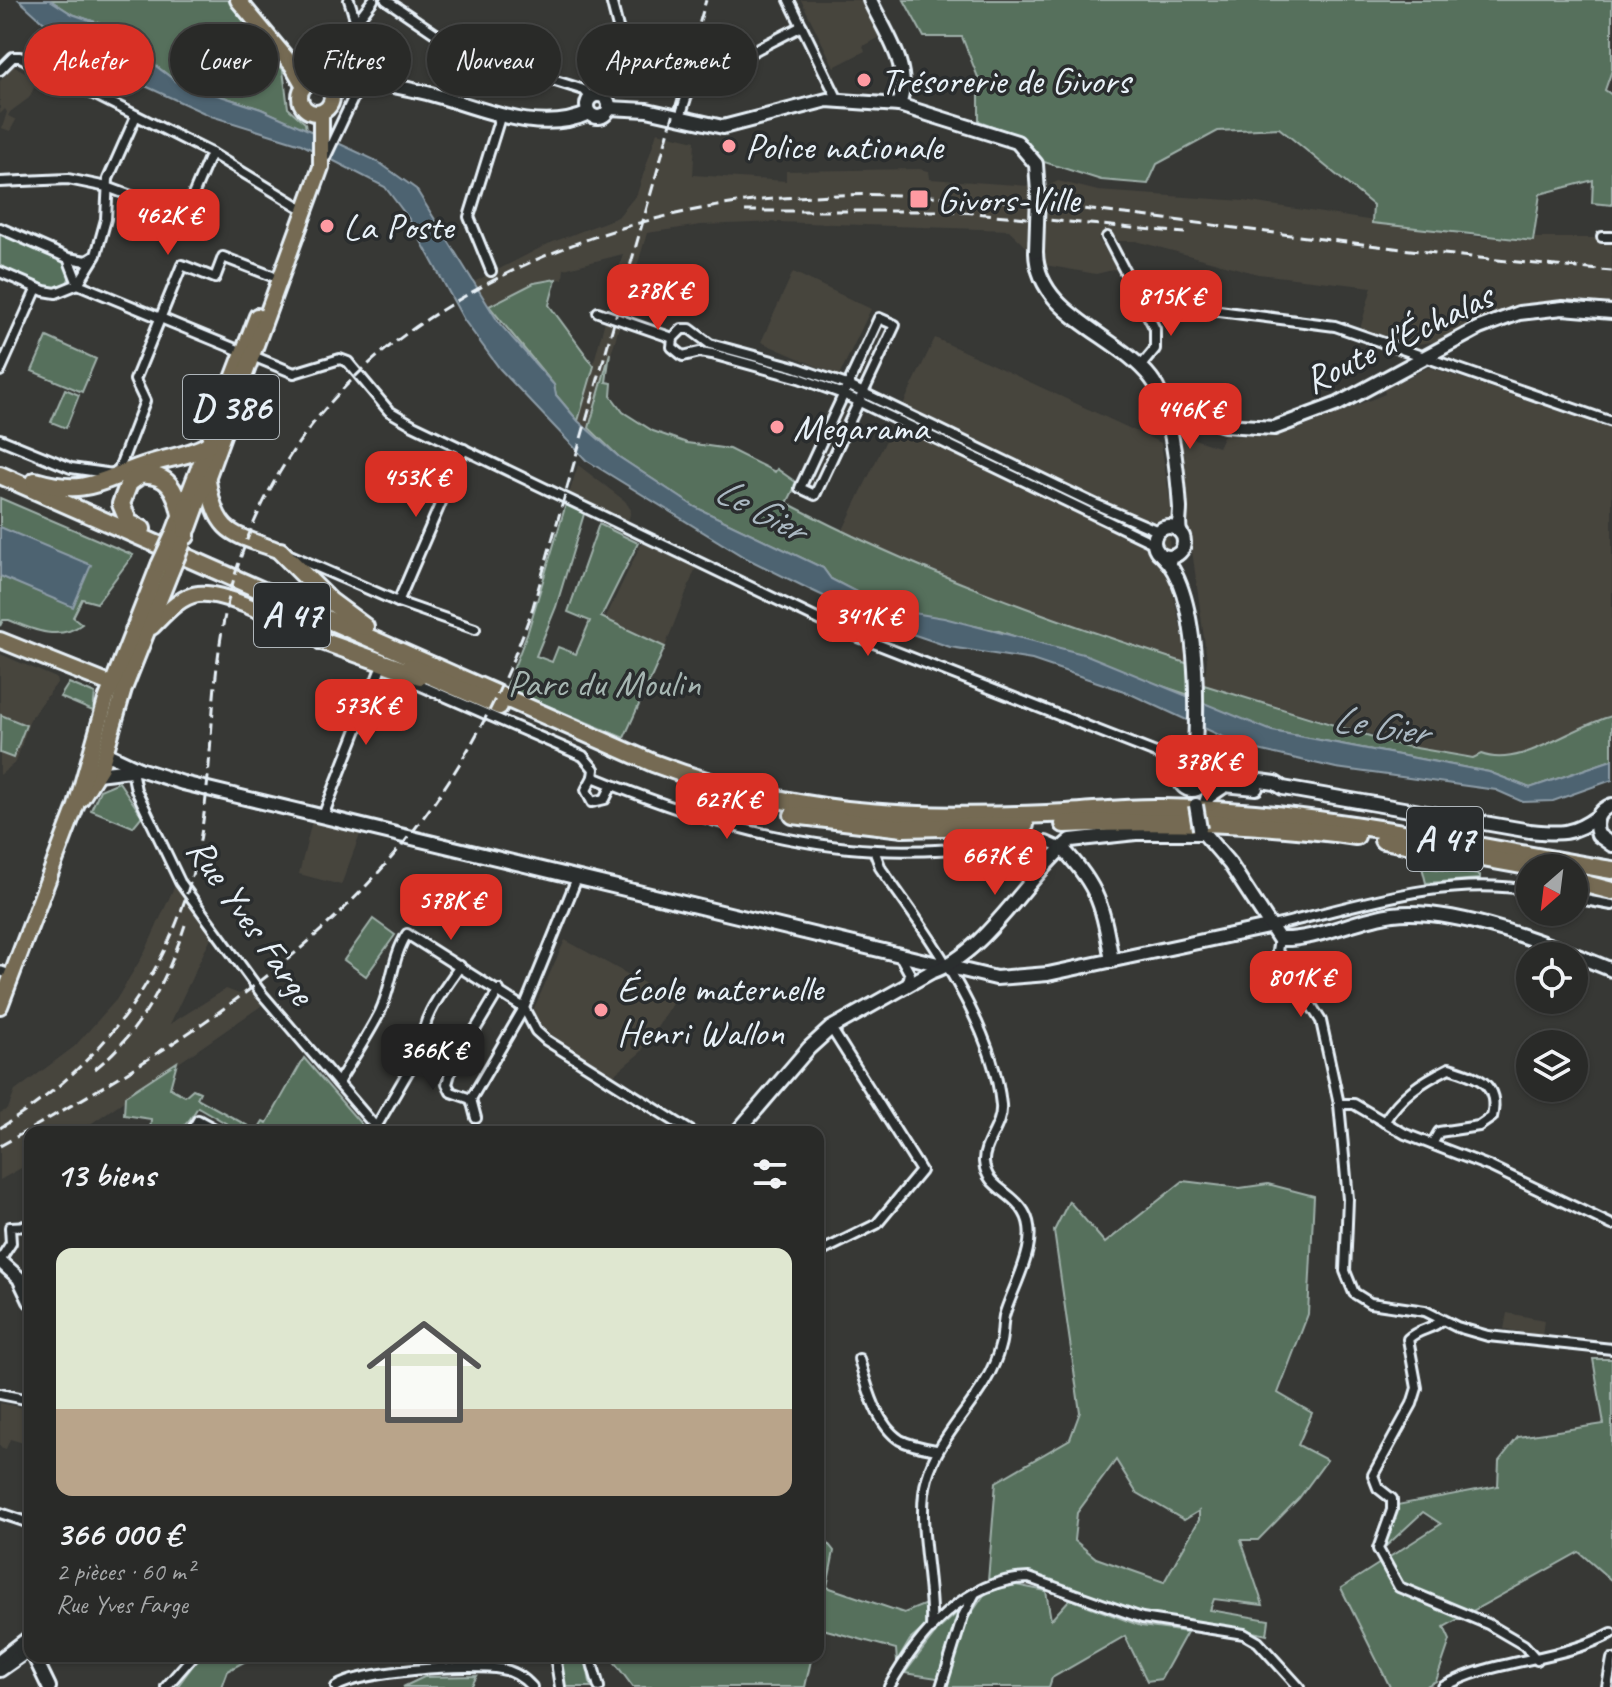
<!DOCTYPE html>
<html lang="fr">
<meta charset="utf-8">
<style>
:root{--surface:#292a28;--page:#353634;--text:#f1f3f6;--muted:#a5a7a8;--line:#454645;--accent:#d93025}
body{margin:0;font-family:Caveat,sans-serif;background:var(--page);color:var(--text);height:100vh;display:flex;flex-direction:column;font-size:30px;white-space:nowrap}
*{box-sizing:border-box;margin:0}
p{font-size:26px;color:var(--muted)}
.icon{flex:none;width:44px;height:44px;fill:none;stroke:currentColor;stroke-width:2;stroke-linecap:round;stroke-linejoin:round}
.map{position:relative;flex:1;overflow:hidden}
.sheet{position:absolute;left:24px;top:1126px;width:800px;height:536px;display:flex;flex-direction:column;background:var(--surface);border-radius:16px;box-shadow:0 2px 6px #0004,0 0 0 2px var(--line)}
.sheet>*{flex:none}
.banner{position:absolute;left:24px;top:24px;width:800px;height:72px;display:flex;gap:16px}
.needle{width:52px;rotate:208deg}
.controls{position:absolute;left:1516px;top:854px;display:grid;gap:16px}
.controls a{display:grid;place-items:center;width:72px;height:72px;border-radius:50%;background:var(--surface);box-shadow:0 2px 6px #0004,0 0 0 2px var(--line);font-size:40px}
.price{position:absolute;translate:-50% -68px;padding:0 18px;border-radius:16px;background:var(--accent);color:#fff;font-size:26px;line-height:52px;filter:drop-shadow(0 2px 4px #0008)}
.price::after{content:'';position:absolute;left:50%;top:48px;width:24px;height:18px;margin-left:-12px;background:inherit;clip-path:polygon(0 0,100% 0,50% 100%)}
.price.current{background:#222;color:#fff}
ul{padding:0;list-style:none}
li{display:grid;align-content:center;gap:16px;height:424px;padding:0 32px}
li span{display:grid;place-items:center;height:248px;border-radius:16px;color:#555}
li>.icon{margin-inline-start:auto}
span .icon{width:144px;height:144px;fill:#fffc;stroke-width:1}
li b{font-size:34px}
h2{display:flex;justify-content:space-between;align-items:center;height:96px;padding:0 32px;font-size:34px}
.pill{padding:0 28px;border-radius:36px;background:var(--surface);box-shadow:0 2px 6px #0004,0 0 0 2px var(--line);font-size:28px;line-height:72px}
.pill.current{background:var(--accent);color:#fff}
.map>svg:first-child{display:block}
</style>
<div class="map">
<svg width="1612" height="1687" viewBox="0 0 1612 1687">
<rect width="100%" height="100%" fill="#373835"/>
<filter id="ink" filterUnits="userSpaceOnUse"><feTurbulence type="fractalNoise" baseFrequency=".0125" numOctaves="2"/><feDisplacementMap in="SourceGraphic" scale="16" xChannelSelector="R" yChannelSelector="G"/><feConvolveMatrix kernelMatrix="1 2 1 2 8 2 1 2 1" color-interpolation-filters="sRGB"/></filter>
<g filter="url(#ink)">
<g fill="#47453e">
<path d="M801,0H864L883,35L863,46L865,51L834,67Z"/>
<path d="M14,66L38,79L29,98L10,112L8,116L16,120L10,131L2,128L7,112L5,109L0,114V81Z"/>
<path d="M657,132L695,141L693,175L786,181V171L919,169L929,171L930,179L1030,186L1046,193L1048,186L1058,181L1098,191L1244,201L1484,238H1594L1612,242V304L1534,303L1475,321L1440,341L1417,344L1360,329L1372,287L1258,274L1136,241H1114L1112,236L1098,238L1117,269L1096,274L1045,265L1009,230L777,222L701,225L647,233L589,428L578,421L623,254L564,269L563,279L534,284L489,306L474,282L548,244L618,217L637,194Z"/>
<path d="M793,272L871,309L839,376L761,342Z"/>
<path d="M935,338L1161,443L1171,508L1168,571L1189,664L1037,614L842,532Z"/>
<path d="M1429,367L1612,429V716L1525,753L1497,760L1481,754L1473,758L1398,744V742L1204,685L1207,660L1176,433L1218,447L1224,435L1249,436L1300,428L1385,394L1384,389Z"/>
<path d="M578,465L625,501L631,510L628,522L569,494Z"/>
<path d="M642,542L696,567L665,647L605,619Z"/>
<path d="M0,654L56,678L57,683L30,719L16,762L0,775Z"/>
<path d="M312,821L361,832L341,885L299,874Z"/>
<path d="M176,883L212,935L170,1024L226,989L239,994L249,988L260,996L261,1006L79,1132H30V1163L0,1180V1113L8,1109L15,1091L75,1046L116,1000L145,952Z"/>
<path d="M565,940L675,1000L641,1052L611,1077L535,1027L534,1008Z"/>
<path d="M1507,1313L1544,1320L1542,1336L1504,1329Z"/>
<path d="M0,1403L30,1409V1445L10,1439L6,1449L0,1447Z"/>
</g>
<g fill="#566f5c" stroke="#9fb0aa" stroke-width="2" fill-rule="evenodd">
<path d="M50,0H228L283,70L288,108L305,123L306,130L261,109L177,82L101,24L72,14Z"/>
<path d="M904,0H1612V70L1605,90L1612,95V205L1592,203L1593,180L1540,194L1533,241L1372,223L1373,205L1279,128L1218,131L1157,164L1148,184L1101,180L1044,162L1023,137L979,121V80L962,37H924Z"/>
<path d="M660,58L666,60L662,68L674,73L670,87L647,77L652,69L661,71L654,66Z"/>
<path d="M0,232L62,258L71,274L66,285L48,290L0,270Z"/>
<path d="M556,279L549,305L594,366L578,421L556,395L554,385L489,306L534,283Z"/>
<path d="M47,337L96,359L82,392L32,371Z"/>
<path d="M610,353L606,382L612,383L611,396L623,412L653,431L687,443L729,449L775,472L777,469L797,483L787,503C916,571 1050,619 1189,664V695L999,631L889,609L831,579L823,568L695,507L619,457L589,428Z"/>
<path d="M65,389L79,395L66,428L51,422Z"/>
<path d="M0,498L133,555L97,603L82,599L73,617L82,624C60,641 35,631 9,620H3L0,626Z"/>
<path d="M566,504L584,514L556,607L536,656L552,662L558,647L576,654L590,621L568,612L599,524L638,543L601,617L665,647L624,738L506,688L528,631Z"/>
<path d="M69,683L95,694L93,711L60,697Z"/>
<path d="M1204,685L1399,745L1473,758L1481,754C1521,769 1570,727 1612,716V760L1530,788L1489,772L1272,731L1233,718L1203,703Z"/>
<path d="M1,715L26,725L13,758L0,753Z"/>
<path d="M119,782L142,816L133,827L91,810L100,790Z"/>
<path d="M1422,867L1480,875V879L1426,883Z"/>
<path d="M373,919L395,935L366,976L344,960Z"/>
<path d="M304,1058L368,1132H241L198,1107C182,1133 180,1132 150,1132L151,1119L124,1115L125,1096L177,1062L170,1088L185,1096L193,1089L200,1092L197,1098L257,1131L263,1121L267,1123Z"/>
<path d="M1183,1181L1240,1188L1268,1184L1314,1196L1308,1314L1278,1393L1312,1413L1298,1445L1327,1460L1299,1498L1258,1540H1241L1263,1605L1214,1599L1210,1610L1269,1620L1267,1635C1227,1625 1186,1624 1146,1615C1086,1602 1053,1566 988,1581L996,1482L1070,1439L1080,1412L1054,1231L1069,1201L1105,1243ZM1116,1460L1136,1492L1184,1520L1199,1511V1520L1164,1582L1096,1558L1074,1540L1077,1513Z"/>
<path d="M1593,1359H1612V1581L1579,1552L1444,1627L1450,1640L1436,1681L1425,1687H1390L1341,1588L1441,1524L1423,1512L1383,1549L1397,1505L1498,1486L1499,1461L1518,1437L1604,1424Z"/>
<path d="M818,1531L834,1551L827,1587L904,1613L926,1604L925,1627L910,1640L897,1662L896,1649L819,1628L818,1631Z"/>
<path d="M1016,1585L1046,1591L1051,1620L1070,1599L1141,1626L1187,1632L1161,1679L1147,1681L1125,1636L1052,1678L1049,1687H942L944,1679L905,1673L937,1631L958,1612L971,1614L986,1592Z"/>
<path d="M200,1656H255L227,1671L221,1687H177Z"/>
<path d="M560,1656H585L591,1687H565Z"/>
<path d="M610,1656H812L805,1687H633Z"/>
<path d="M477,1676L471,1687H403L424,1677Z"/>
</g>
<g fill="#4e6371" stroke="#8c9ca7" stroke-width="2">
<path d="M19,0H50L72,14L101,24L177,82L261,109L340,144L377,161L416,189L499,323L554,385L556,395L578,421L619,457L695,507L823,568L831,579L889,609L944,618L1087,655L1272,731L1489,772L1530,788L1612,760V780L1553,801L1523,802L1496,790L1336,768L1245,747L1124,691L1032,660L950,647L880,623L811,590L744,557L586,460L500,369L464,320L409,219L385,187L301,144L211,116L97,64L74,50Z"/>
<path d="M0,527L91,565L73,607L0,576Z"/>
</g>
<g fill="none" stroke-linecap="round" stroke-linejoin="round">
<defs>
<g id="street">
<path d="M349,0C357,23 362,44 356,68"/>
<path d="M386,0L461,51L584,90L590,97"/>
<path d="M789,0L838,100"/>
<path d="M357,21L373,0"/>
<path d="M304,46L357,62"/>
<path d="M0,70L13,57H20L211,153L298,206"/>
<path d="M602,96L626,59L611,0"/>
<path d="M680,117L687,95L703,77L802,26"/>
<path d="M325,158L357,90"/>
<path d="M0,182L68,179L107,187L180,214L188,207L211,153"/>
<path d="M0,228L68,258L78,284L294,373L340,359L348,362L389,411L413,425L838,629L1166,757L1182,773"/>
<path d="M1107,237L1155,329V349L1140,367"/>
<path d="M1602,237H1612"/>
<path d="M68,258L87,261L95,256"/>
<path d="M491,271L469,217L501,114"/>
<path d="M0,272L44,291L56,293L78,284L96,255L106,219L108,179L136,116"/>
<path d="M1142,301L1335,326L1612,422"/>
<path d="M598,312L673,338"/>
<path d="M879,318L895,325L815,495L800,488Z"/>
<path d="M0,371L37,288"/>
<path d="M0,439L71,468L113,474L119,469L145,401L135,380L182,265L215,278L223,257L272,276"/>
<path d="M1153,543L843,394L799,378L712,354L700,352L683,356L672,347L673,338L682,329H690L710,344L795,367L847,385L1097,505L1158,531"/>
<path d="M290,555L398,602L475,629"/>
<path d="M398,602L464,449"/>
<path d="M403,678L583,756L594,769L593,777"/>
<path d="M131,766L136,790L180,882L261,993L380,1132"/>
<path d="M593,777C683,814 778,845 876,850C932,853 989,846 1046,841L1062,848"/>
<path d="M593,777L586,790L592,802L605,799L612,785"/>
<path d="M323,816L381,668"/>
<path d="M874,850L881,869C928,934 993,1023 1001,1105C1003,1126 983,1143 984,1162C986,1188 1012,1191 1024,1212C1042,1241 1012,1288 1004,1316C1002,1326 1003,1337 1000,1346C988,1397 941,1428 927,1478C915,1520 934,1583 931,1629"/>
<path d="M577,878L524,1008L536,1031L546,1040L692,1132"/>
<path d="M1574,898L1612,905"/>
<path d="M1268,927C1354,907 1441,875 1530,890"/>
<path d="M1279,939L1277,951L1321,1021L1339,1104L1348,1199L1345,1271L1354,1293L1370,1303L1425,1311L1457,1327L1488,1336L1612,1349"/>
<path d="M900,956L910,974L906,988"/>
<path d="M0,971L12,975"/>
<path d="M423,1046L449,1062L451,1070L447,1084L451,1092L471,1099"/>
<path d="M451,1070L499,990"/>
<path d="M338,1083C352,1059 368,1036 380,1012C392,987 392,957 407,934L524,1008L471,1099L476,1118"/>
<path d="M1339,1104H1354L1405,1134L1491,1167L1612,1225"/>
<path d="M1384,1122C1401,1095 1421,1082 1449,1068C1477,1076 1500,1084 1492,1117L1479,1126L1439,1132L1432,1144"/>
<path d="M376,1127L423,1046C419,1018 446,988 460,966"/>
<path d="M191,1132L198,1120L220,1132"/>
<path d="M818,1253L877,1224L921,1171L831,1028"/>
<path d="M0,1260L11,1243L10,1227L30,1226"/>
<path d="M1442,1320C1432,1330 1419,1328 1408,1339L1417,1388L1412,1404L1373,1475L1378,1488L1392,1499V1510L1378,1549L1399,1587L1488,1624L1524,1645L1537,1660"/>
<path d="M859,1359C866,1383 876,1425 900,1440C911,1446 925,1448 937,1450"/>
<path d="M0,1394L30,1400"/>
<path d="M0,1513L30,1523"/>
<path d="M555,1656L560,1687"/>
<path d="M590,1656L599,1687"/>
<path d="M166,1687L193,1656"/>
<path d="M336,1687C359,1671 471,1663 501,1669C514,1671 523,1677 532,1687"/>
<path d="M889,1687C918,1635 965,1579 1029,1578L1142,1618L1244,1634L1258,1642L1299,1687"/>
<path d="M941,1687L963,1616L975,1593"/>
<path d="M1443,1687C1494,1658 1558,1662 1612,1633"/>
<path d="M1607,1687L1612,1659"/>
</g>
<g id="secondary">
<path d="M870,0C885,33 913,68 899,105"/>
<circle cx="355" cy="79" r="11"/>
<path d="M366,81C387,85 407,88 427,93C477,106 538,137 589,113"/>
<path d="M331,91L345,82"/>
<circle cx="598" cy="106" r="11"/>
<path d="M609,108L647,110L723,127L827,100L899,105L1017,142L1036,164L1038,193"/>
<path d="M1036,252C1037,315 1117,334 1151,378C1171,403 1178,476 1180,508C1180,517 1178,523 1180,532"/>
<path d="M1165,412L1179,411L1224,425L1274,428L1338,404L1479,328L1519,313L1563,308L1612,312"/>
<circle cx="1169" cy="542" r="15"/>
<path d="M1162,556C1200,590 1199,717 1193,766"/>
<path d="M105,753L139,769L183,783L996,978L1048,974L1268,927"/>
<circle cx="1192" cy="778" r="12"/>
<path d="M1203,773L1275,783L1283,788L1530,831C1560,834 1573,835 1597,817"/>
<path d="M97,774L139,769"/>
<path d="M1203,783L1256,788"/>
<path d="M1205,805L1208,797L1224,786"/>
<path d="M1612,805C1598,810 1593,821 1598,835L1612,845"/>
<path d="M1200,829L1230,864L1279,939C1316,941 1355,919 1393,914C1454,906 1554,946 1612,970"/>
<path d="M1062,848C1100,888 1103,908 1112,961"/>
<path d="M737,1132L809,1048L831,1028L931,972C986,954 1027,876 1071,840L1136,833H1203"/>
<path d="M0,1261L19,1278L30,1301"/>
<path d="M34,1656L49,1687"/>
<path d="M0,1660L30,1637"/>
<path d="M0,1670L30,1649"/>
</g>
<g id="primary">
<path d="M238,0L292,65L304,86"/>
<circle cx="316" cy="97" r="16"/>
<path d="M217,420L257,316"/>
<path d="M208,481C217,536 232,533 280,551"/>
<path d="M189,528L321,167V113"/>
<path d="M172,537L210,439"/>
<path d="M152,627C164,615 180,596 198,594C227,590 294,628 322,641"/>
<path d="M0,640L120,688"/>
<path d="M81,799L101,767L124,689L171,571"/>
<path d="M0,1006L76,806L106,700L159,565"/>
</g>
<g id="highway">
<path d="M0,475L653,763C787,814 905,820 1047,814C1085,813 1123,807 1162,808C1314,810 1462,845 1612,870"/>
<path d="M35,481C89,497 101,479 149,464C170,457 189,456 208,445"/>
<path d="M142,529L129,523L121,504L129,483L140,475C168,473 176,490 181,514"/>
<path d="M186,536L187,505"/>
<path d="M280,551L330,601L365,627"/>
<path d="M322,641L420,676"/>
<path d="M410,667L499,706"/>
<path d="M793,815L903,828L1025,825"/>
<path d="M1064,824C1163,820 1259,822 1356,836"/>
<path d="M1383,840L1539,868"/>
<path d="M1574,881L1612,891"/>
</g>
</defs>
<use href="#street" stroke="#e8f1f8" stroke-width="14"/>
<use href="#secondary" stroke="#e8f1f8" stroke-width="18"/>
<use href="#primary" stroke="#e8f1f8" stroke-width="20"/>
<use href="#highway" stroke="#e8f1f8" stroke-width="22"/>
<use href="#street" stroke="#2a2d2e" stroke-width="8"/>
<use href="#secondary" stroke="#2a2d2e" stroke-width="12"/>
<use href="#primary" stroke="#746b52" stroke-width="14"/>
<use href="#highway" stroke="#746b52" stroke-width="16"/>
<g stroke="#e8f1f8" stroke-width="3" stroke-dasharray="12 6" stroke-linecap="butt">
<path d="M745,211H953L1185,233"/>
<path d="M95,1069C141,1032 167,980 185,925"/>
<path d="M0,1128C113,1059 185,953 203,821C211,767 211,712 218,658C235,515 309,396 429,318C677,158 912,187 1189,222C1330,240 1470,259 1612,271"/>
<path d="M0,1146C245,1009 436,885 533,607L706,0"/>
</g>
<defs>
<g id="secondary-bridge">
<path d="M1036,252L1038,193"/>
<path d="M1196,805L1200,829"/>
</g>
<g id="primary-bridge">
<path d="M159,565L172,537"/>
<path d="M171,571L183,543"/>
</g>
</defs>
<use href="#secondary-bridge" stroke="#e8f1f8" stroke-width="18" stroke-linecap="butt"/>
<use href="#primary-bridge" stroke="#e8f1f8" stroke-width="20" stroke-linecap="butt"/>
<use href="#secondary-bridge" stroke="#2a2d2e" stroke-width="12"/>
<use href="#primary-bridge" stroke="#746b52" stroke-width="14"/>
</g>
</g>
<g fill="#ff9aa2" stroke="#2a2d2e" stroke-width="3">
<circle cx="864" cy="80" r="8"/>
<circle cx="729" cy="146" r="8"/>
<rect x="909" y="189" width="20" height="20" rx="4"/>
<circle cx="327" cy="226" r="8"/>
<circle cx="777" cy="427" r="8"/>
<circle cx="601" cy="1010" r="8"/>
</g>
<g text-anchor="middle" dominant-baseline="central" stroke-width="7" stroke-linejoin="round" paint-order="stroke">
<g fill="#2a2d2e" stroke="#afb6bb" stroke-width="2">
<rect x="183" y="375" width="96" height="64" rx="6"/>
<rect x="254" y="583" width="76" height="64" rx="6"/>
<rect x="1407" y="807" width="76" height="64" rx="6"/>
</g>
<g font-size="36" font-weight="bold" fill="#e8f1f8">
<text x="231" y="407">D 386</text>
<text x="292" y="615">A 47</text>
<text x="1445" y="839">A 47</text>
</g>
<g font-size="38" fill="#e8f1f8" stroke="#2a2d2e" text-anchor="start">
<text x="880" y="80">Trésorerie de Givors</text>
<text x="745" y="146">Police nationale</text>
<text x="937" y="199">Givors-Ville</text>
<text x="343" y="226">La Poste</text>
<text x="793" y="427">Megarama</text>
<text x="617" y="988">École maternelle<tspan x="617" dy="44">Henri Wallon</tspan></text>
</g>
<g font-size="38" fill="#e8f1f8" stroke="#2a2d2e">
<text transform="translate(1398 338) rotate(-26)">Route d'Échalas</text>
<text transform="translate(251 921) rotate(55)">Rue Yves Farge</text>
</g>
<g font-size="38" fill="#a6b6b2" stroke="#2a2d2e">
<text x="604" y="683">Parc du Moulin</text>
</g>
<g font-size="40" font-style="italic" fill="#aab8c2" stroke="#2a2d2e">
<text transform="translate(760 509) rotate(28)">Le Gier</text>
<text transform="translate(1380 725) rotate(9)">Le Gier</text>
</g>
</g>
</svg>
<div class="controls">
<a><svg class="needle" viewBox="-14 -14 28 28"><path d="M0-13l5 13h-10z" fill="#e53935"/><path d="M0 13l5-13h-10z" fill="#a5a7a8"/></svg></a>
<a><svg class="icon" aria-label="locate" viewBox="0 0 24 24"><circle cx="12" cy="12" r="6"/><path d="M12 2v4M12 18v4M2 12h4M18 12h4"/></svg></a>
<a><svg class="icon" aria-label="layers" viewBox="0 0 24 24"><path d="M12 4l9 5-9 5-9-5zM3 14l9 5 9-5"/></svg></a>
</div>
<b class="price" style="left:168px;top:257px">462K €</b>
<b class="price" style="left:658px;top:332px">278K €</b>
<b class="price" style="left:1171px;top:338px">815K €</b>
<b class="price" style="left:1190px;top:451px">446K €</b>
<b class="price" style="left:416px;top:519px">453K €</b>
<b class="price" style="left:868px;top:658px">341K €</b>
<b class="price" style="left:366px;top:747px">573K €</b>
<b class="price" style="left:1207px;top:803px">378K €</b>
<b class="price" style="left:727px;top:841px">627K €</b>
<b class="price" style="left:995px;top:897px">667K €</b>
<b class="price" style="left:451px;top:942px">578K €</b>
<b class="price" style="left:1301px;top:1019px">801K €</b>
<b class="price current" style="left:433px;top:1092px">366K €</b>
<div class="banner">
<a class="pill current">Acheter</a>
<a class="pill">Louer</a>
<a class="pill">Filtres</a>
<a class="pill">Nouveau</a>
<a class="pill">Appartement</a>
</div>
<section class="sheet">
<h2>13 biens<svg class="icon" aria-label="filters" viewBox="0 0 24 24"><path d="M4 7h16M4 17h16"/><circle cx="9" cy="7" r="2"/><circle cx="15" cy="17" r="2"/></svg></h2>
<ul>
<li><span style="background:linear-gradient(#dfe7d0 65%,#b9a48a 0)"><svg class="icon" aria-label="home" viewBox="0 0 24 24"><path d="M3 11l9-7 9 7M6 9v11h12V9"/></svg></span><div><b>366 000 €</b><p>2 pièces · 60 m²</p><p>Rue Yves Farge</p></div></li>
</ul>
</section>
</div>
